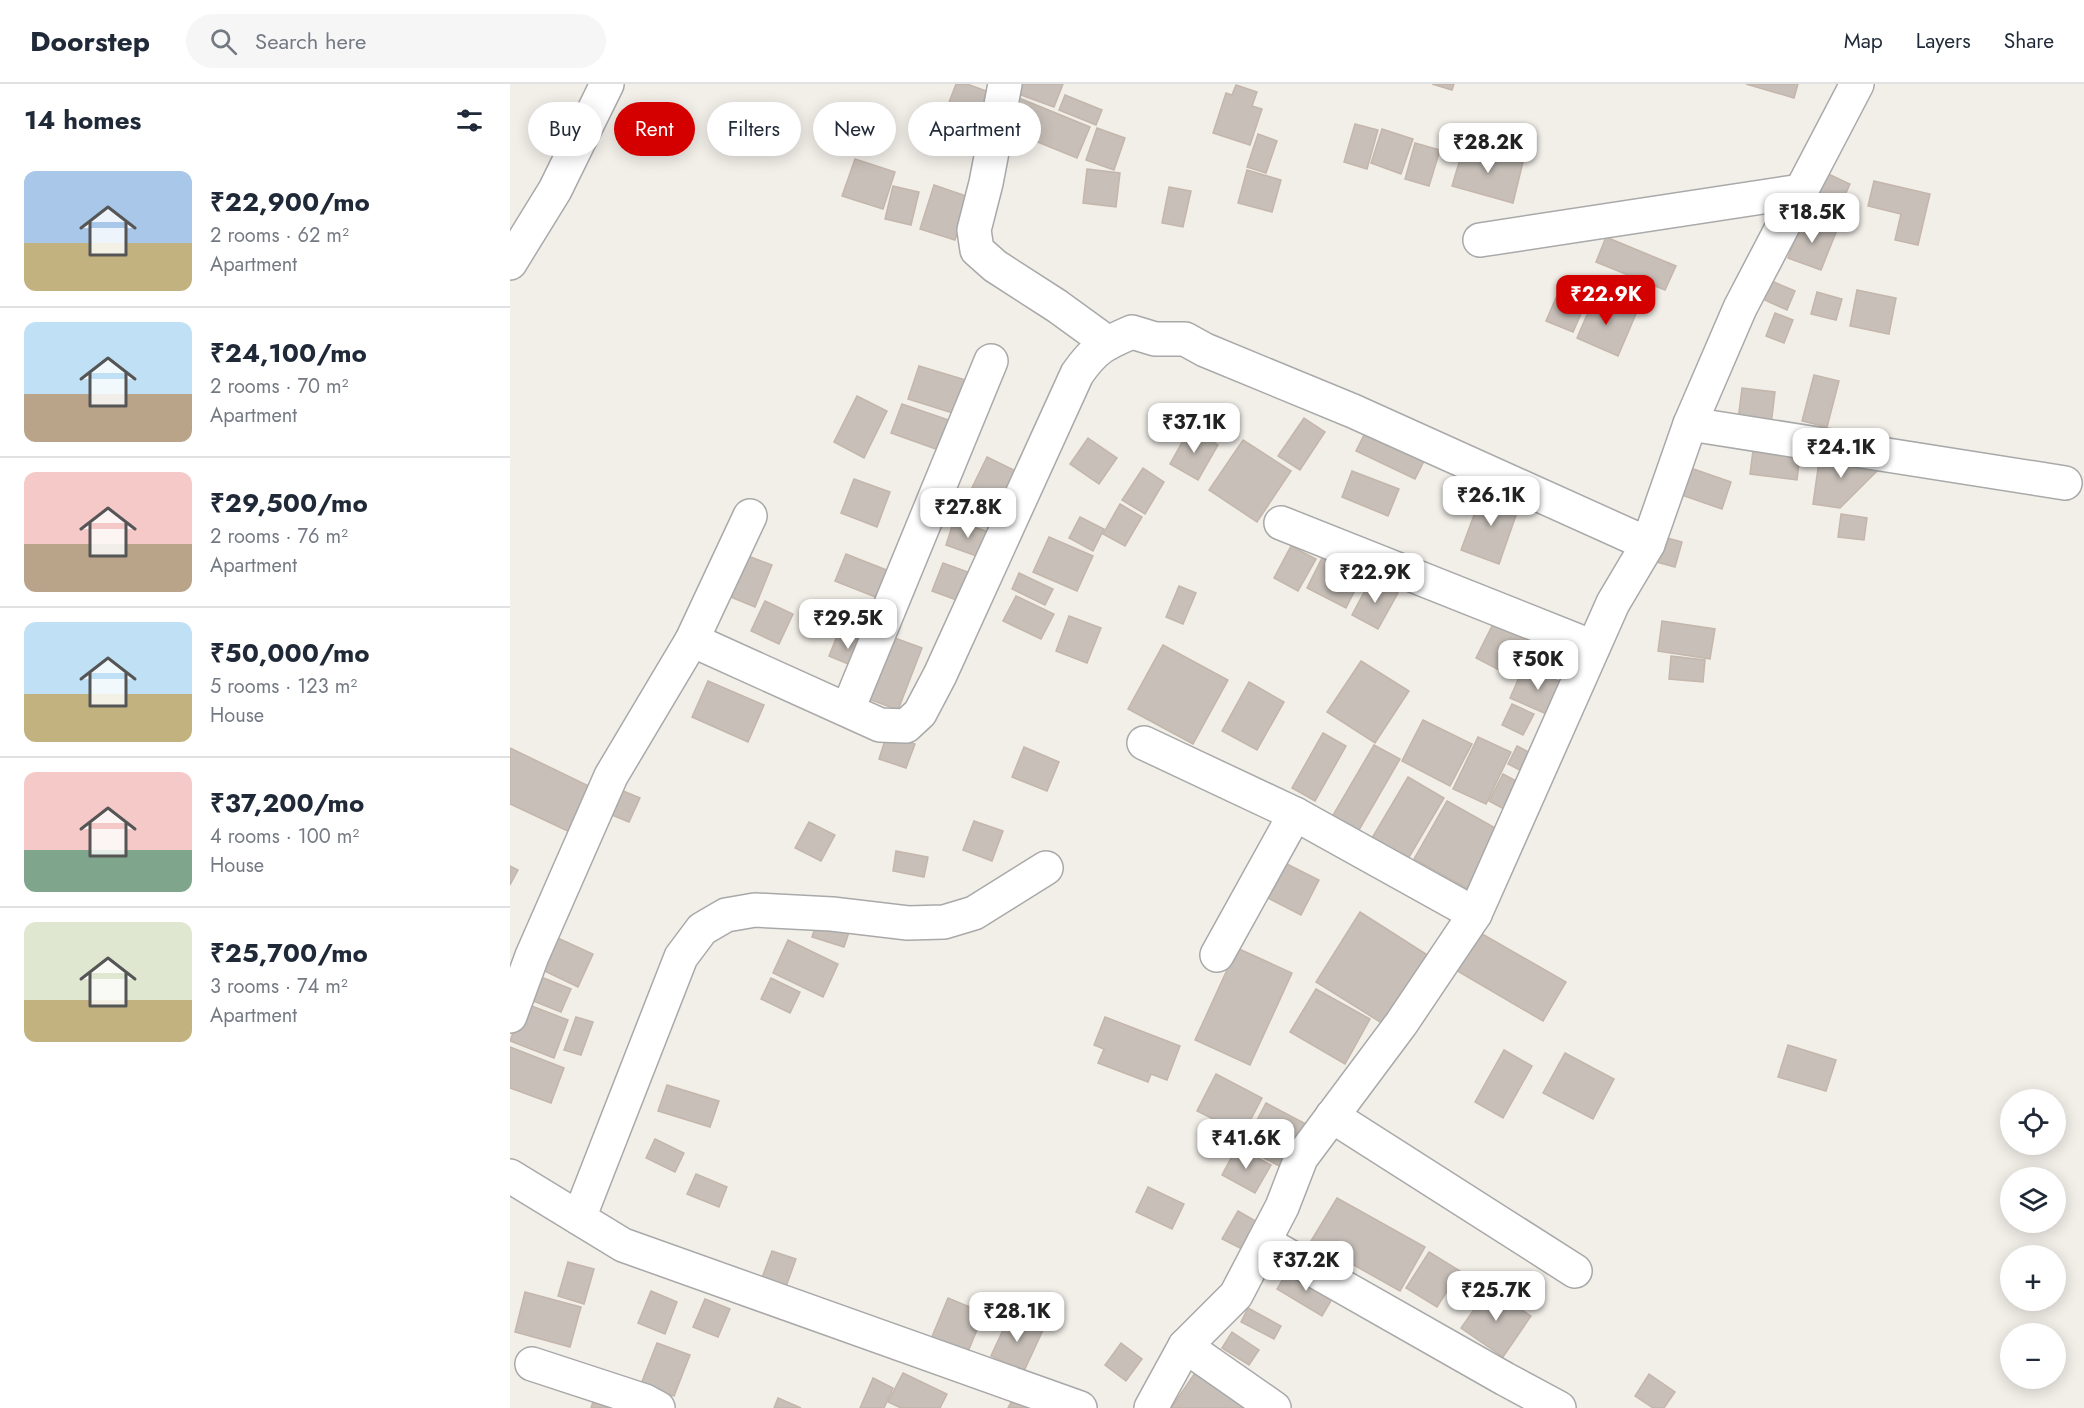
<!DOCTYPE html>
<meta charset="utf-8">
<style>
:root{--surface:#fff;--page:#f6f6f7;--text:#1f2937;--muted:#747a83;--line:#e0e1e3;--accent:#d40000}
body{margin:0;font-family:Jost,sans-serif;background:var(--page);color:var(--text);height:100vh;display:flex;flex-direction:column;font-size:22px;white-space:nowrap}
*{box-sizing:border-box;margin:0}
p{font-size:20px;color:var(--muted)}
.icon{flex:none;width:33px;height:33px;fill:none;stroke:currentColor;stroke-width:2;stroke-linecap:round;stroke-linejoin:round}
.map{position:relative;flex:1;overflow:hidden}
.drawer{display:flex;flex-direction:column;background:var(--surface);width:510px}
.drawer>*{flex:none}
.guide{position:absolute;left:18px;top:18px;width:570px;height:54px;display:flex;gap:12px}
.fabs{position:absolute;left:1490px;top:1005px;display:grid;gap:12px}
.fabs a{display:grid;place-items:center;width:66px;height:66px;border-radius:50%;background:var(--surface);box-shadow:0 3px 15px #0003;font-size:30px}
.price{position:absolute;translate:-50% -51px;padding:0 14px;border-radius:12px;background:#fff;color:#222;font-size:20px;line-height:39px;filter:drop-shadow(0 2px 3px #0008)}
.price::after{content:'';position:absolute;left:50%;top:36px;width:18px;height:14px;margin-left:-9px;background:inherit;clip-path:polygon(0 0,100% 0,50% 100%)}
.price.active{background:var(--accent);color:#fff}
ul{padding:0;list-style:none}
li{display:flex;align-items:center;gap:18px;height:150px;padding:0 24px}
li+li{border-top:2px solid var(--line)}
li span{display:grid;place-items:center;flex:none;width:168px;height:120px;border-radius:12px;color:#555}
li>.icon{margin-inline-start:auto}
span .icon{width:72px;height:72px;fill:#fffc;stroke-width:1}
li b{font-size:26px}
h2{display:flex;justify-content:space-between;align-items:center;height:72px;padding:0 24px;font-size:26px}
.chip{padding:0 21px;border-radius:27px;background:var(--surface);box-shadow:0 3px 15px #0003;font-size:21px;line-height:54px}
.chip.active{background:var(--accent);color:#fff}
header{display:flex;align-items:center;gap:36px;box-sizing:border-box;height:84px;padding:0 30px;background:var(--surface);border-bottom:2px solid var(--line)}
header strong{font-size:28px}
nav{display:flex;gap:33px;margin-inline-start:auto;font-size:21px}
.search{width:420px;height:54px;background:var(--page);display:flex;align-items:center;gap:15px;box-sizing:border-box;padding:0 21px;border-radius:33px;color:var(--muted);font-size:22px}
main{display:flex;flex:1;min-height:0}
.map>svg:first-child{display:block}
</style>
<header>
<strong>Doorstep</strong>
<div class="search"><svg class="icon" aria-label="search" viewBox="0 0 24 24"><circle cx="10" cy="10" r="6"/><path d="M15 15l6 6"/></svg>Search here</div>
<nav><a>Map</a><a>Layers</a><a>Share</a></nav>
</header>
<main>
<section class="drawer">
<h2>14 homes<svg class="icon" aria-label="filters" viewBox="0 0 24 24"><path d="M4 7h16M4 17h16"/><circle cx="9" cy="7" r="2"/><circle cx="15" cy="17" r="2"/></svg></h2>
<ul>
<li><span style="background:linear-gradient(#a9c7e8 60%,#c2b280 0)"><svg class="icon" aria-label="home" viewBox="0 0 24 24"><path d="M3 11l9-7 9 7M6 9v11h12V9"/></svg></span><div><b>₹22,900/mo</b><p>2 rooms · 62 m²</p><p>Apartment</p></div></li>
<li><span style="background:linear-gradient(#bfe0f5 60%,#b9a48a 0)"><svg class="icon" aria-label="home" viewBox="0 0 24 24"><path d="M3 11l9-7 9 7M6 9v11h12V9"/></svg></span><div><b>₹24,100/mo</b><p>2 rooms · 70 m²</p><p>Apartment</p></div></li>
<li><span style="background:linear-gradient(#f6c9c9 60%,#b9a48a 0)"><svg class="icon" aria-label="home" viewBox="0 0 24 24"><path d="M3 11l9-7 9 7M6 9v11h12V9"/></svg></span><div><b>₹29,500/mo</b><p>2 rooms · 76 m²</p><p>Apartment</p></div></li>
<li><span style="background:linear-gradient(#bfe0f5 60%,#c2b280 0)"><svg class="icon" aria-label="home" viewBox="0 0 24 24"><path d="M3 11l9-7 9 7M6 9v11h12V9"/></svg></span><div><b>₹50,000/mo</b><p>5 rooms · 123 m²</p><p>House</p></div></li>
<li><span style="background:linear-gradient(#f6c9c9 65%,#7fa58c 0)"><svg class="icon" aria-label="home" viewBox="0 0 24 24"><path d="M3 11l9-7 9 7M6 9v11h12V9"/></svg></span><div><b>₹37,200/mo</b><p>4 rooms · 100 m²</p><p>House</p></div></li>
<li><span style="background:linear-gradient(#dfe7d0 65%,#c2b280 0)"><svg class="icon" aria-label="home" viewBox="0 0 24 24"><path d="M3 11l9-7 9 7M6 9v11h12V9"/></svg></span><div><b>₹25,700/mo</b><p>3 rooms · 74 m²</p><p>Apartment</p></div></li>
</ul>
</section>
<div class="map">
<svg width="1574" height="1324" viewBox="0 0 1574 1324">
<rect width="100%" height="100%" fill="#f2efe9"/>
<g fill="#c7bfb8" stroke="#c4b6ab" stroke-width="1.5">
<path d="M446,0H457L487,11L473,49L433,34Z"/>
<path d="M499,0H553L544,23L497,6Z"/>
<path d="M922,0H944L942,6Z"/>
<path d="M1236,0H1288L1284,14Z"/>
<path d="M726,1L747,8L742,22L752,25L740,61L703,49L716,9L722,11Z"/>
<path d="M555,11L592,26L586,41L549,26Z"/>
<path d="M509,14L580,43L567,74L496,45Z"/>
<path d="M845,40L868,46L857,85L834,78Z"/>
<path d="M587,44L615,54L604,86L576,76Z"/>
<path d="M872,45L903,55L891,90L861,79Z"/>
<path d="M748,50L767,57L756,89L737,83Z"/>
<path d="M905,59L930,66L919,102L895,95Z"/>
<path d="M954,62L1013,78L1003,119L942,102Z"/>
<path d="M345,75L385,88L373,125L332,112Z"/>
<path d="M577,85L610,89L606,123L573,119Z"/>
<path d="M737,86L771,96L762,128L728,119Z"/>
<path d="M1312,87L1340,100L1324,135L1296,122Z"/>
<path d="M1364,97L1420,110L1408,161L1385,156L1391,130L1358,122Z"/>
<path d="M424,101L459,113L445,156L410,145Z"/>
<path d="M383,102L409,108L401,141L375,135Z"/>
<path d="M659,103L681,107L673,143L652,139Z"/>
<path d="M1294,133L1327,146L1311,186L1278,174Z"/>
<path d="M1096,153L1166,182L1155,206L1086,178Z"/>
<path d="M1257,195L1285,207L1277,226L1248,213Z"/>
<path d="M1051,202L1078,214L1063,248L1036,237Z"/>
<path d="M1347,206L1386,214L1379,250L1340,242Z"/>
<path d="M1307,208L1332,215L1326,236L1301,230Z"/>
<path d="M1085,212L1126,230L1108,272L1067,254Z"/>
<path d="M1265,229L1283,236L1274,259L1256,252Z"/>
<path d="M409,282L459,297L449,331L398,315Z"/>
<path d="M1304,291L1329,297L1317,343L1292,337Z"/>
<path d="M1232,304L1265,308L1261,341L1228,336Z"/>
<path d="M347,312L377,327L354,374L324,358Z"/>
<path d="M392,320L447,339L437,369L381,349Z"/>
<path d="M794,334L815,348L790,386L768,372Z"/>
<path d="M859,341L918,369L905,395L846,367Z"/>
<path d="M680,344L708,361L688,396L660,380Z"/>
<path d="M578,354L607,374L589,400L560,380Z"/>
<path d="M733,356L781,387L747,438L699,406Z"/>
<path d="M1244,358L1291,363L1287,396L1240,390Z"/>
<path d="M1310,370L1374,380L1330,424L1303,420Z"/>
<path d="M477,373L512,390L493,426L459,410Z"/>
<path d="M1172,381L1221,398L1212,425L1163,408Z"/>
<path d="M633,384L654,398L635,430L612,416Z"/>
<path d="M842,387L889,405L878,432L832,413Z"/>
<path d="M344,395L380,408L367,443L331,429Z"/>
<path d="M973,407L1010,420L989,480L951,466Z"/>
<path d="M610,420L632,433L615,462L593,450Z"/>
<path d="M1331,430L1357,434L1354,456L1328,453Z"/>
<path d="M570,433L594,445L583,467L559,454Z"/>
<path d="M444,436L481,449L472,474L436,461Z"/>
<path d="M1146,451L1172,458L1165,483L1139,476Z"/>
<path d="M539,453L583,472L567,507L523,488Z"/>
<path d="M781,462L806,475L788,507L764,494Z"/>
<path d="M816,466L855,486L836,524L797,504Z"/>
<path d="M233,470L262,481L245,523L216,511Z"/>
<path d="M336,470L379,487L368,514L325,497Z"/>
<path d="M433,479L463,490L452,518L422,507Z"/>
<path d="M509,489L543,505L535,521L502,505Z"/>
<path d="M861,495L888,509L868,545L842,531Z"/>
<path d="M669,502L686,509L673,540L656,533Z"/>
<path d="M506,512L544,530L531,555L493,537Z"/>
<path d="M255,517L283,530L269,560L241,547Z"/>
<path d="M559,532L591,544L577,579L546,567Z"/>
<path d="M1152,537L1205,545L1200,575L1148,567Z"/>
<path d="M984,538L1015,554L997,590L966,574Z"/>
<path d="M329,547L358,559L348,584L319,572Z"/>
<path d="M374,550L412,564L388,626L351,612Z"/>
<path d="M653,561L718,596L683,660L618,625Z"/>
<path d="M1051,565L1075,579L1064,598L1040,584Z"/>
<path d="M1161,572L1195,576L1193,598L1159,595Z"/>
<path d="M851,577L899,607L865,659L817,628Z"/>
<path d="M1014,582L1055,600L1041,632L1000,614Z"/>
<path d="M198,597L254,621L238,658L182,633Z"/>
<path d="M739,598L774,618L747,666L712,647Z"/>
<path d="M1002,620L1024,630L1013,651L992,641Z"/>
<path d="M913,636L962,660L940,702L892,677Z"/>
<path d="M813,649L836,662L805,717L782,704Z"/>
<path d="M377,650L405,660L396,684L369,675Z"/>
<path d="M968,653L1001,668L976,720L943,705Z"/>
<path d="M864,661L890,675L845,753L819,738Z"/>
<path d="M1007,662L1032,675L1023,693L998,680Z"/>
<path d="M514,663L549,678L537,707L502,693Z"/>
<path d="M0,664L85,705L64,750L0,720Z"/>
<path d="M993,690L1019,704L1005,731L979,717Z"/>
<path d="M898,693L934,714L898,775L862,754Z"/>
<path d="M101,702L130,714L119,738L90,726Z"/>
<path d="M937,717L996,750L963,808L904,775Z"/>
<path d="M464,737L493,747L482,777L453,766Z"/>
<path d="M299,738L325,751L311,777L285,764Z"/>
<path d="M386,767L418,773L414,793L383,787Z"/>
<path d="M773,778L809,796L791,831L754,812Z"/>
<path d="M0,782L8,786L0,801Z"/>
<path d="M850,828L919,872L875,941L806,898Z"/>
<path d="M309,832L341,842L334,863L302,853Z"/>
<path d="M967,847L1056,898L1033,937L944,885Z"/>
<path d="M39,850L83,870L68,903L24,882Z"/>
<path d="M278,856L328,880L313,913L263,889Z"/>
<path d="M727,864L782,889L740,981L685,956Z"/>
<path d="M26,891L61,905L51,928L16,914Z"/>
<path d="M261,894L290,908L280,929L251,915Z"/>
<path d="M806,905L860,935L835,980L780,948Z"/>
<path d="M14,919L58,936L44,974L0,957Z"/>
<path d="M66,933L83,938L71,971L54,966Z"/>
<path d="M595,933L670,962L657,996L641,990L638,998L588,979L594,965L584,961Z"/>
<path d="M1278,961L1326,976L1316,1007L1268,993Z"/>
<path d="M0,963L54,984L41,1019L0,1004Z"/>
<path d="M994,966L1022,982L993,1034L965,1018Z"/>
<path d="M1055,969L1104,995L1083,1035L1033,1009Z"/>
<path d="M706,990L752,1014L733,1050L687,1027Z"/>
<path d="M157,1001L209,1017L200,1043L148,1027Z"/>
<path d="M756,1019L796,1040L773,1084L733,1063Z"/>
<path d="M145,1055L174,1069L165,1088L136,1074Z"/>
<path d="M727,1063L761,1081L745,1109L712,1091Z"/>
<path d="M186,1090L217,1103L209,1123L177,1110Z"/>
<path d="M638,1103L674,1120L662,1145L626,1128Z"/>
<path d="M827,1114L915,1163L890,1207L801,1157Z"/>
<path d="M728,1127L749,1139L734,1166L712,1155Z"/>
<path d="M262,1167L286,1175L274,1208L250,1199Z"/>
<path d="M919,1168L950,1187L927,1223L896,1204Z"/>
<path d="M58,1178L84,1185L74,1220L48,1212Z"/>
<path d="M780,1183L825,1210L812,1232L767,1205Z"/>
<path d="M979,1204L1021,1232L993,1273L951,1244Z"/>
<path d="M141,1207L167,1218L155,1250L128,1239Z"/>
<path d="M15,1208L71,1223L60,1263L5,1248Z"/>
<path d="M438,1214L474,1229L457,1270L421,1255Z"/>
<path d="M195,1215L220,1225L208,1253L183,1243Z"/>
<path d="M738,1224L771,1242L764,1255L731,1238Z"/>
<path d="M500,1231L533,1246L514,1287L481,1272Z"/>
<path d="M722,1248L749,1266L739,1281L712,1264Z"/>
<path d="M147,1259L180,1271L164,1312L131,1300Z"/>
<path d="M611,1259L632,1275L616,1297L595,1281Z"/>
<path d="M689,1283L737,1324H661Z"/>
<path d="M393,1289L437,1310L430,1324H391L378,1318Z"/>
<path d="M1139,1290L1165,1308L1154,1324H1143L1125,1312Z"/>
<path d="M363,1294L383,1304L374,1324H350Z"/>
<path d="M507,1307L538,1324H498Z"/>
<path d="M86,1309L124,1324H81Z"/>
<path d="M268,1314L291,1324H264Z"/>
</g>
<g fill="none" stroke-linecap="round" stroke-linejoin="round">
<defs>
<g id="minor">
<path d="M495,0L476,99L464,146L467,166L485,182L547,222L598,259"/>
<path d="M970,156L1291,107"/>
<path d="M0,179L45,106L97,0"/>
<path d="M1180,340L1555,399"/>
<path d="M771,439L1083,563"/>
<path d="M182,556L370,641L396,642L410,629L430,591L567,290C585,264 594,260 622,248L645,255H675L695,266L843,327L1138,460"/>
<path d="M338,625L481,277"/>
<path d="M634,659L785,730L965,830"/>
<path d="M707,871L785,730"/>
<path d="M0,932L22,872L101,692L182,556L240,432"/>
<path d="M822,1032L1065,1187"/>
<path d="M0,1092L113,1161L570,1324"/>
<path d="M69,1134L171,873L192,845L216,831L245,826L322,830L398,839L434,838L464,829L536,784"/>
<path d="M754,1158L995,1295L1049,1324"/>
<path d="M675,1262L764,1324"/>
<path d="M22,1280L135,1317L148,1324"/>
</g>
<path id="tertiary" d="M641,1324L675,1262L726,1211L772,1123L791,1074L891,940L965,830L1103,519L1138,460L1180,340L1230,224L1347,0"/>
</defs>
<use href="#minor" stroke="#a9a9a9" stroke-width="36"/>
<use href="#tertiary" stroke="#a9a9a9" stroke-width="36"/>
<use href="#minor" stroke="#fff" stroke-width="33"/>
<use href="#tertiary" stroke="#fff" stroke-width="33"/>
</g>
</svg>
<div class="fabs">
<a><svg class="icon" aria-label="locate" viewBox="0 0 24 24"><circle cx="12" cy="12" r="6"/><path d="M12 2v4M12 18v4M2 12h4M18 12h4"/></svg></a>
<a><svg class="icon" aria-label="layers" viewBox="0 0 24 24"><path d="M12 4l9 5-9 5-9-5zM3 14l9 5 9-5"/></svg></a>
<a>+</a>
<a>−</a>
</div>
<b class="price" style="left:978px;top:90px">₹28.2K</b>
<b class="price" style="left:1302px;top:160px">₹18.5K</b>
<b class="price active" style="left:1096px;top:242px">₹22.9K</b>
<b class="price" style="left:684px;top:370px">₹37.1K</b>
<b class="price" style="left:1331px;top:395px">₹24.1K</b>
<b class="price" style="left:981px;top:443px">₹26.1K</b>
<b class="price" style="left:458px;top:455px">₹27.8K</b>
<b class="price" style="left:865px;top:520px">₹22.9K</b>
<b class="price" style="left:338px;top:566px">₹29.5K</b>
<b class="price" style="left:1028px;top:607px">₹50K</b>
<b class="price" style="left:736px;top:1086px">₹41.6K</b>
<b class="price" style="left:796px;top:1208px">₹37.2K</b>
<b class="price" style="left:986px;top:1238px">₹25.7K</b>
<b class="price" style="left:507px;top:1259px">₹28.1K</b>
<div class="guide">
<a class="chip">Buy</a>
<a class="chip active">Rent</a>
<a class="chip">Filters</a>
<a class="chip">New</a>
<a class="chip">Apartment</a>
</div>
</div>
</main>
